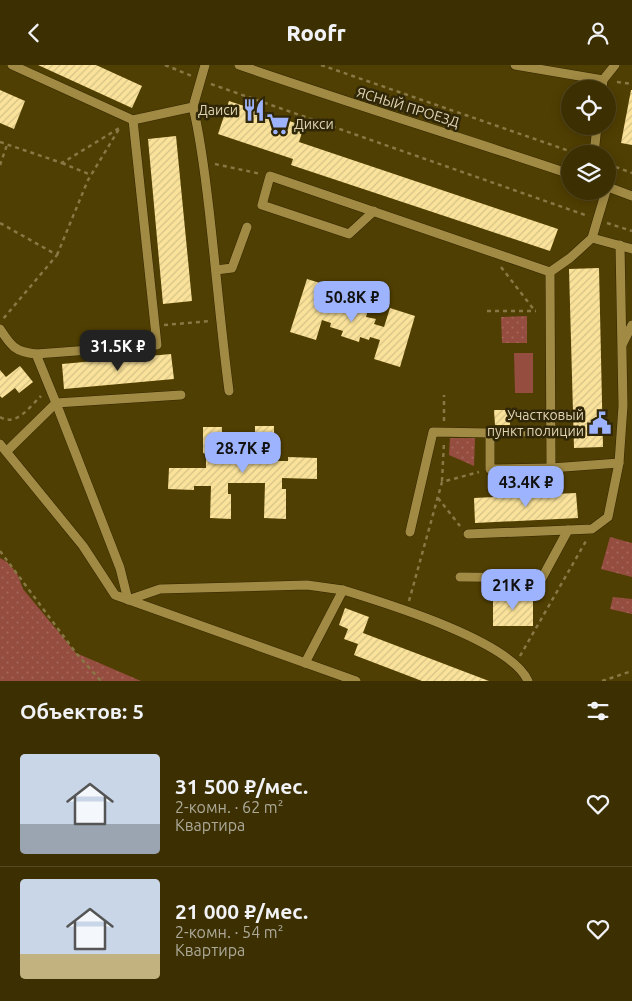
<!DOCTYPE html>
<html lang="ru">
<meta charset="utf-8">
<style>
:root{--surface:#3c2f02;--page:#43370c;--text:#f1f3f6;--muted:#aca999;--line:#554a24;--accent:#9eb3fd}
body{margin:0;font-family:Ubuntu,sans-serif;background:var(--page);color:var(--text);height:100vh;display:flex;flex-direction:column;font-size:19px;white-space:nowrap}
*{box-sizing:border-box;margin:0}
p{font-size:16px;color:var(--muted)}
.icon{flex:none;width:28px;height:28px;fill:none;stroke:currentColor;stroke-width:2;stroke-linecap:round;stroke-linejoin:round}
.map{position:relative;height:616px;overflow:hidden}
.side{display:flex;flex-direction:column;background:var(--surface);flex:1}
.side>*{flex:none}
.controls{position:absolute;left:561px;top:15px;display:grid;gap:10px}
.controls a{display:grid;place-items:center;width:55px;height:55px;border-radius:50%;background:var(--surface);box-shadow:0 2px 12px #0003,0 0 0 1px var(--line);font-size:25px}
.price{position:absolute;translate:-50% -42px;padding:0 11px;border-radius:10px;background:var(--accent);color:#111;font-size:16px;line-height:32px;filter:drop-shadow(0 1px 2px #0008)}
.price::after{content:'';position:absolute;left:50%;top:30px;width:15px;height:11px;margin-left:-8px;background:inherit;clip-path:polygon(0 0,100% 0,50% 100%)}
.price.on{background:#222;color:#fff}
ul{padding:0;list-style:none}
li{display:flex;align-items:center;gap:15px;height:125px;padding:0 20px}
li+li{border-top:1px solid var(--line)}
li span{display:grid;place-items:center;flex:none;width:140px;height:100px;border-radius:5px;color:#555}
li>.icon{margin-inline-start:auto}
span .icon{width:60px;height:60px;fill:#fffc;stroke-width:1}
li b{font-size:21px}
h2{display:flex;justify-content:space-between;align-items:center;height:60px;padding:0 20px;font-size:21px}
header{display:flex;justify-content:space-between;align-items:center;height:65px;padding:0 20px;background:var(--surface);font-size:22px;font-weight:800}
.map>svg:first-child{display:block}
</style>
<header><svg class="icon" aria-label="back" viewBox="0 0 24 24"><path d="M15 5l-7 7 7 7"/></svg>Roofr<svg class="icon" aria-label="person" viewBox="0 0 24 24"><circle cx="12" cy="8" r="4"/><path d="M4 21q1-7 8-7t8 7"/></svg></header>
<div class="map">
<svg width="632" height="616" viewBox="0 0 632 616">
<defs>
<pattern id="park-dots" width="8" height="8" patternUnits="userSpaceOnUse" patternTransform="scale(1.25)"><rect width="8" height="8" fill="#954d40"/><path d="M2 2h.1M6 6h.1" fill="none" stroke="#a46659" stroke-width="1.8" stroke-linecap="round"/></pattern>
<pattern id="building-hatch" width="6" height="6" patternUnits="userSpaceOnUse" patternTransform="scale(1.25)"><rect width="6" height="6" fill="#fae29a"/><path d="M-1 1l2-2M0 6l6-6M5 7l2-2" fill="none" stroke="#d5c286"/></pattern>
</defs>
<rect width="100%" height="100%" fill="#503f02"/>
<g fill="url(#park-dots)">
<path d="M527,251V278H502L501,252Z"/>
<path d="M450,373H475L474,401L449,390Z"/>
<path d="M610,472L632,478V512L601,504Z"/>
<path d="M0,493L7,497L17,508L23,524L76,588L141,616H0Z"/>
<path d="M613,532L632,534V549L610,544Z"/>
</g>
<path fill="#954d40" d="M514,288H533V328H515Z"/>
<g fill="url(#building-hatch)">
<path d="M38,0H96L142,21L132,43Z"/>
<path d="M0,25L25,36L14,64L0,58Z"/>
<path d="M631,25H632V80L621,78Z"/>
<path d="M229,36L304,61L299,77L558,164L550,186L291,100L293,94L218,69Z"/>
<path d="M176,71L192,236L163,239L148,74Z"/>
<path d="M599,203L603,382L574,383L569,204Z"/>
<path d="M307,214L333,222L327,241L336,244L337,241L350,244L352,240L368,245L366,252L376,254L374,259L384,262L390,243L415,251L400,302L374,294L380,275L370,272L369,275L360,272L359,277L341,271L343,266L330,262L331,258L322,255L316,275L290,267Z"/>
<path d="M171,289L174,314L64,324L62,299Z"/>
<path d="M20,301L33,317L19,328L15,323L2,333L0,331V305L6,312Z"/>
<path d="M494,345H510V360H495Z"/>
<path d="M255,361H274V396H288V392L317,393V414L282,413V424H286V454L264,453L265,418H228V429H231V454L210,453L211,421H194V425L168,424L169,403H206V389L203,388V362H222L221,397H258V388H255Z"/>
<path d="M576,428L578,453L475,458L474,433Z"/>
<path d="M493,530L533,531V561H493Z"/>
<path d="M345,543L369,552L363,568L489,616H422L354,590L358,579L344,574L348,564L339,560Z"/>
</g>
<g fill="none" stroke-linecap="round" stroke-linejoin="round">
<defs>
<g id="minor">
<path d="M12,0L133,55"/>
<path d="M239,0C349,38 460,72 570,109"/>
<path d="M515,0L603,15"/>
<path d="M602,24L603,15L615,0"/>
<path d="M193,42C201,75 205,109 209,144C216,205 221,265 229,326"/>
<path d="M594,89L597,61"/>
<path d="M608,122L632,131"/>
<path d="M606,126L592,173L570,193L550,207L551,403L619,398"/>
<path d="M374,146L349,169L262,140L270,111L550,207"/>
<path d="M592,173L632,184"/>
<path d="M216,205L232,203L247,162"/>
<path d="M0,264C11,281 15,287 36,289L56,338L7,386"/>
<path d="M623,278L632,260"/>
<path d="M36,289L157,280L133,55L193,42L205,0"/>
<path d="M181,330L56,338L120,503L128,535L160,524L307,520L343,525"/>
<path d="M551,366L490,368V404L551,403"/>
<path d="M0,379L83,481L115,530L356,616"/>
<path d="M410,467L433,367L490,368"/>
<path d="M468,469L592,464L608,452L619,398L623,341L620,180"/>
<path d="M460,512L542,513L568,465"/>
<path d="M305,598L343,525C385,538 511,576 528,616"/>
</g>
</defs>
<use href="#minor" stroke="#322600" stroke-width="10"/>
<g stroke="#877845" stroke-width="2.5" stroke-dasharray="4 4" stroke-linecap="butt">
<path d="M165,0L192,11"/>
<path d="M321,0L578,89"/>
<path d="M617,17L632,19"/>
<path d="M211,19L588,151"/>
<path d="M0,77L62,98L121,62"/>
<path d="M62,98L91,110"/>
<path d="M215,99L261,109"/>
<path d="M608,99L632,108"/>
<path d="M0,100L7,80"/>
<path d="M0,158L57,190L3,254"/>
<path d="M607,158L632,166"/>
<path d="M57,190L88,115L119,64"/>
<path d="M501,202L535,246"/>
<path d="M487,246H536"/>
<path d="M164,260L211,256"/>
<path d="M0,352C17,362 30,341 41,331"/>
<path d="M444,356V330"/>
<path d="M442,416L444,377"/>
<path d="M438,433L460,461"/>
<path d="M0,486L76,588L101,616"/>
<path d="M409,536L442,417L479,407"/>
<path d="M520,591L586,476"/>
<path d="M602,616L632,606"/>
</g>
<use href="#minor" stroke="#a18a43" stroke-width="9"/>
</g>
<defs>
<symbol id="restaurant-bare" viewBox="-9 -9 18 18"><path d="M-5-6h1v4h1v-4h1v4h1v-4h1v5L-1.5 .5V6h-2V.5L-5-1ZM5-6V6H3V1.5H1.5Q1.5-4 5-6Z" fill="#9eb3fd" stroke="#302708" stroke-width="2.5" paint-order="stroke"/></symbol>
<symbol id="supermarket-bare" viewBox="-9 -9 18 18"><path d="M-6-5.5h2.5l.6 2H6L4.5 2H-2.5L-4.4-4H-6ZM-1.5 3.2a1.3 1.3 0 1 0 .1 0ZM3 3.2a1.3 1.3 0 1 0 .1 0Z" fill="#9eb3fd" stroke="#302708" stroke-width="2.5" paint-order="stroke"/></symbol>
<symbol id="civic-bare" viewBox="-9 -9 18 18"><path d="M-.6-6.5H3V-4.5H.6V-3L4-1V1h2V6H-6V1h2V-1L-.6-3ZM-1.2 2.5V6h2.4V2.5Z" fill="#9eb3fd" stroke="#302708" stroke-width="2.5" paint-order="stroke"/></symbol>
</defs>
<g fill-rule="evenodd">
<use href="#restaurant-bare" x="238" y="29" width="32" height="32"/>
<use href="#supermarket-bare" x="262" y="43" width="32" height="32"/>
<use href="#civic-bare" x="584" y="342" width="32" height="32"/>
</g>
<g text-anchor="middle" dominant-baseline="central" stroke-width="5" stroke-linejoin="round" paint-order="stroke">
<g font-size="14" fill="#e0d4b2" stroke="#302708">
<text transform="translate(408 42) rotate(17)">ЯСНЫЙ ПРОЕЗД</text>
</g>
<g font-size="14" fill="#e0d4b2" stroke="#302708" text-anchor="end">
<text x="238" y="45">Даиси</text>
<text x="294" y="59" text-anchor="start">Дикси</text>
<text x="584" y="350">Участковый<tspan x="584" dy="16">пункт полиции</tspan></text>
</g>
</g>
</svg>
<div class="controls">
<a><svg class="icon" aria-label="locate" viewBox="0 0 24 24"><circle cx="12" cy="12" r="6"/><path d="M12 2v4M12 18v4M2 12h4M18 12h4"/></svg></a>
<a><svg class="icon" aria-label="layers" viewBox="0 0 24 24"><path d="M12 4l9 5-9 5-9-5zM3 14l9 5 9-5"/></svg></a>
</div>
<b class="price" style="left:352px;top:258px">50.8K ₽</b>
<b class="price on" style="left:118px;top:307px">31.5K ₽</b>
<b class="price" style="left:243px;top:409px">28.7K ₽</b>
<b class="price" style="left:526px;top:443px">43.4K ₽</b>
<b class="price" style="left:513px;top:546px">21K ₽</b>
</div>
<section class="side">
<h2>Объектов: 5<svg class="icon" aria-label="filters" viewBox="0 0 24 24"><path d="M4 7h16M4 17h16"/><circle cx="9" cy="7" r="2"/><circle cx="15" cy="17" r="2"/></svg></h2>
<ul>
<li><span style="background:linear-gradient(#c9d6e8 70%,#9aa5b1 0)"><svg class="icon" aria-label="home" viewBox="0 0 24 24"><path d="M3 11l9-7 9 7M6 9v11h12V9"/></svg></span><div><b>31 500 ₽/мес.</b><p>2-комн. · 62 m²</p><p>Квартира</p></div><svg class="icon" aria-label="heart" viewBox="0 0 24 24"><path d="M12 20l-8-8c-3-5 5-10 8-4 3-6 11-1 8 4z"/></svg></li>
<li><span style="background:linear-gradient(#c9d6e8 75%,#c2b280 0)"><svg class="icon" aria-label="home" viewBox="0 0 24 24"><path d="M3 11l9-7 9 7M6 9v11h12V9"/></svg></span><div><b>21 000 ₽/мес.</b><p>2-комн. · 54 m²</p><p>Квартира</p></div><svg class="icon" aria-label="heart" viewBox="0 0 24 24"><path d="M12 20l-8-8c-3-5 5-10 8-4 3-6 11-1 8 4z"/></svg></li>
</ul>
</section>
